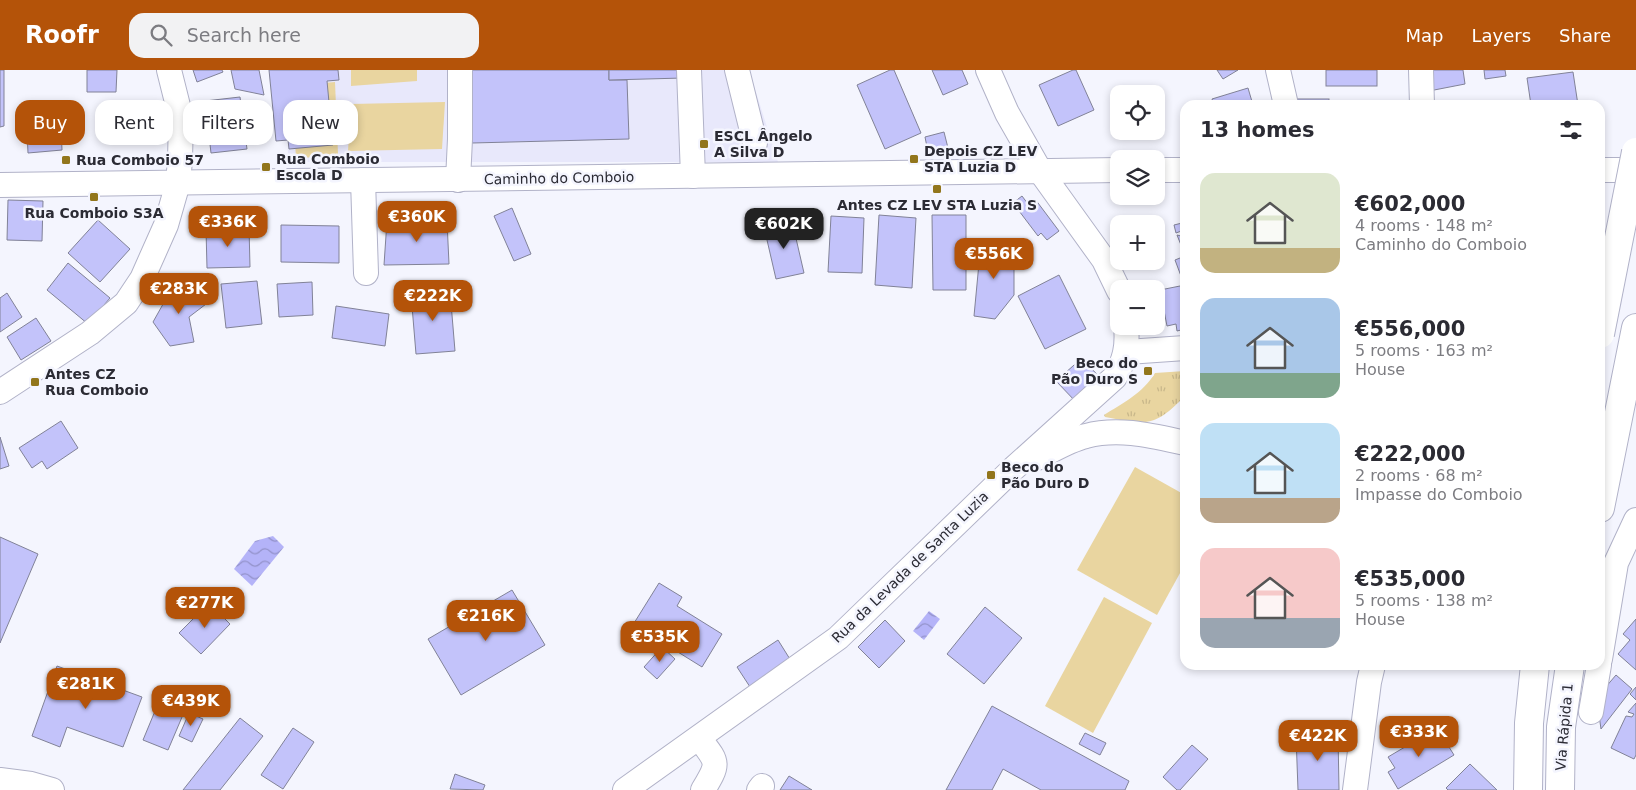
<!DOCTYPE html>
<meta charset="utf-8">
<style>
:root{--surface:#fff;--page:#f2f2f3;--text:#2b2b33;--muted:#7c7c81;--accent:#b45309}
body{margin:0;font-family:"DejaVu Sans",sans-serif;background:var(--page);color:var(--text);height:100vh;display:flex;flex-direction:column;font-size:19px;white-space:nowrap}
*{box-sizing:border-box;margin:0}
p{font-size:16px;color:var(--muted)}
.icon{flex:none;width:28px;height:28px;fill:none;stroke:currentColor;stroke-width:2;stroke-linecap:round;stroke-linejoin:round}
.map{position:relative;flex:1;overflow:hidden}
.drawer{position:absolute;left:1180px;top:30px;width:425px;height:570px;display:flex;flex-direction:column;background:var(--surface);border-radius:15px;box-shadow:0 2px 8px #0003}
.drawer>*{flex:none}
.guide{position:absolute;left:15px;top:30px;width:475px;height:45px;display:flex;gap:10px}
.tools{position:absolute;left:1110px;top:15px;display:grid;gap:10px}
.tools a{display:grid;place-items:center;width:55px;height:55px;border-radius:10px;background:var(--surface);box-shadow:0 2px 8px #0003;font-size:25px}
.price{position:absolute;translate:-50% -42px;padding:0 11px;border-radius:10px;background:var(--accent);color:#fff;font-size:16px;line-height:32px;filter:drop-shadow(0 1px 2px #0008)}
.price::after{content:'';position:absolute;left:50%;top:30px;width:15px;height:11px;margin-left:-8px;background:inherit;clip-path:polygon(0 0,100% 0,50% 100%)}
.price.selected{background:#222;color:#fff}
ul{padding:0;list-style:none}
li{display:flex;align-items:center;gap:15px;height:125px;padding:0 20px}
li span{display:grid;place-items:center;flex:none;width:140px;height:100px;border-radius:15px;color:#555}
li>.icon{margin-inline-start:auto}
span .icon{width:60px;height:60px;fill:#fffc;stroke-width:1}
li b{font-size:21px}
h2{display:flex;justify-content:space-between;align-items:center;height:60px;padding:0 20px;font-size:21px}
.pill{padding:0 18px;border-radius:15px;background:var(--surface);box-shadow:0 2px 8px #0003;font-size:18px;line-height:45px}
.pill.selected{background:var(--accent);color:#fff}
header{display:flex;align-items:center;gap:30px;box-sizing:border-box;height:70px;padding:0 25px;background:var(--accent);color:#fff}
header strong{font-size:24px}
nav{display:flex;gap:28px;margin-inline-start:auto;font-size:18px}
.search{width:350px;height:45px;background:var(--page);display:flex;align-items:center;gap:12px;box-sizing:border-box;padding:0 18px;border-radius:15px;color:var(--muted);font-size:19px}
.map>svg:first-child{display:block}
</style>
<header>
<strong>Roofr</strong>
<div class="search"><svg class="icon" aria-label="search" viewBox="0 0 24 24"><circle cx="10" cy="10" r="6"/><path d="M15 15l6 6"/></svg>Search here</div>
<nav><a>Map</a><a>Layers</a><a>Share</a></nav>
</header>
<div class="map">
<svg width="1636" height="720" viewBox="0 0 1636 720">
<defs>
<pattern id="grass-tufts" width="24" height="20" patternUnits="userSpaceOnUse" patternTransform="scale(1.25)"><rect width="24" height="20" fill="#e9d5a0"/><path d="M3 7l-1-3M5 7V3M7 7l1-3M15 17l-1-3M17 17v-4M19 17l1-3" fill="none" stroke="#c8b78a"/></pattern>
<pattern id="water-waves" width="16" height="10" patternUnits="userSpaceOnUse" patternTransform="scale(1.25)"><rect width="16" height="10" fill="#b4b3f8"/><path d="M0 5q4-4 8 0t8 0" fill="none" stroke="#9392ca"/></pattern>
</defs>
<rect width="100%" height="100%" fill="#f4f5fe"/>
<path fill="#e8e8fb" d="M287,0H749L778,92H288Z"/>
<path fill="url(#grass-tufts)" d="M1185,301V326C1154,358 1146,355 1105,347L1104,345C1123,333 1143,323 1155,303Z"/>
<g fill="#e9d5a0">
<path d="M351,0H417V11L351,16Z"/>
<path d="M335,12L338,84L296,89L292,16Z"/>
<path d="M445,32L442,79L348,81L351,34Z"/>
<path d="M1135,397L1185,425V494L1157,545L1077,500Z"/>
<path d="M1104,527L1152,553L1093,663L1045,636Z"/>
</g>
<g fill="url(#water-waves)">
<path d="M273,466L284,477L252,516L234,499L255,471Z"/>
<path d="M929,541L940,549L924,570L913,561Z"/>
</g>
<g fill="#c3c3fa" stroke="#818297">
<path d="M0,0H4V56L0,57Z"/>
<path d="M87,0H117L116,22H87Z"/>
<path d="M193,0H222L223,2L197,12Z"/>
<path d="M231,0H259L264,25L235,19Z"/>
<path d="M269,0H338L339,10L327,11L333,75L289,79L288,70L276,71Z"/>
<path d="M470,0H609V10H627L629,69L472,73Z"/>
<path d="M609,0H683V8L609,10Z"/>
<path d="M890,0H894L921,63L885,79L857,15Z"/>
<path d="M932,0H962L968,14L943,25Z"/>
<path d="M1073,0H1076L1094,40L1058,56L1039,15Z"/>
<path d="M1217,0H1238L1223,9Z"/>
<rect x="1326" y="0" width="51" height="16"/>
<path d="M1424,0H1463L1465,14L1429,21Z"/>
<path d="M1484,0H1505L1506,6L1485,9Z"/>
<path d="M1573,2L1578,35H1531L1527,8Z"/>
<path d="M1248,18L1253,35H1214L1212,29Z"/>
<path d="M240,27L247,79L211,83L205,31Z"/>
<rect x="1294" y="29" width="35" height="6"/>
<path d="M1466,31V35H1433V32Z"/>
<path d="M1469,31L1513,33V35H1469Z"/>
<path d="M60,36L62,80L28,83L26,38Z"/>
<path d="M944,62L948,78L928,82L925,67Z"/>
<path d="M1022,126L1028,134L1035,129L1059,161L1047,170L1041,163L1038,166L1013,133Z"/>
<path d="M8,130L43,131L42,171L7,170Z"/>
<path d="M512,138L531,184L514,191L494,146Z"/>
<path d="M879,145L916,148L912,218L875,215Z"/>
<path d="M932,145H966V220H933Z"/>
<path d="M831,146L864,148L862,203L828,202Z"/>
<path d="M98,150L130,179L100,212L68,183Z"/>
<path d="M387,151H447L449,194L384,195Z"/>
<path d="M792,151L804,203L776,209L764,157Z"/>
<path d="M1182,153L1184,160L1176,163L1174,155Z"/>
<path d="M281,155L339,156V193L281,192Z"/>
<path d="M249,157L250,197L207,198L206,159Z"/>
<path d="M1177,165L1185,167V185Z"/>
<path d="M981,172L1014,179V225L995,249L974,246Z"/>
<path d="M1185,186V205L1181,206L1175,190Z"/>
<path d="M68,193L110,228L88,254L47,220Z"/>
<path d="M1059,205L1086,259L1045,279L1018,226Z"/>
<path d="M176,211L210,231L189,247L194,272L170,276L153,252Z"/>
<path d="M257,211L262,254L226,258L221,214Z"/>
<path d="M312,212L313,245L279,247L277,214Z"/>
<path d="M1185,215V259L1177,261L1176,254L1167,256L1160,220Z"/>
<path d="M450,221L455,281L416,284L411,224Z"/>
<path d="M7,223L22,247L0,262V228Z"/>
<path d="M336,236L389,244L385,276L332,268Z"/>
<path d="M36,248L51,271L21,290L7,267Z"/>
<path d="M1082,288L1102,310L1077,333L1056,311Z"/>
<path d="M61,351L78,378L47,399L42,391L32,398L19,378Z"/>
<path d="M0,367L9,396L0,399Z"/>
<path d="M0,467L38,484L0,573Z"/>
<path d="M659,513L682,527L677,536L722,564L702,597L657,569L649,580L626,566Z"/>
<path d="M512,520L545,575L461,625L428,569Z"/>
<path d="M209,533L230,554L201,584L179,563Z"/>
<path d="M985,537L1022,568L984,614L947,584Z"/>
<path d="M1636,549V600L1618,584L1630,570L1623,564Z"/>
<path d="M885,550L905,571L879,598L858,577Z"/>
<path d="M778,570L793,594L752,620L737,597Z"/>
<path d="M662,577L675,589L657,609L644,597Z"/>
<path d="M57,596L142,627L123,677L67,657L60,677L32,666Z"/>
<path d="M1616,605L1632,619L1601,659L1598,638L1599,625Z"/>
<path d="M1636,617V630L1630,624Z"/>
<path d="M160,629L185,640L168,680L143,670Z"/>
<path d="M1636,633V685L1634,689L1611,678L1626,646L1632,647L1634,644L1628,642Z"/>
<path d="M992,636L1129,711L1125,720H1041L1003,699L992,720H946Z"/>
<path d="M189,643L203,649L192,672L179,666Z"/>
<path d="M240,648L263,666L220,720H183Z"/>
<path d="M293,658L314,672L283,719L261,705Z"/>
<path d="M1437,658L1454,685L1398,719L1388,702L1395,698L1388,687Z"/>
<path d="M1085,663L1106,673L1100,685L1079,674Z"/>
<path d="M1338,664L1339,720H1298L1296,665Z"/>
<path d="M1192,675L1208,689L1180,720H1177L1163,707Z"/>
<path d="M1470,694L1497,720H1448L1446,718Z"/>
<path d="M455,704L485,715L483,720L450,719Z"/>
<path d="M789,706L812,720H780Z"/>
</g>
<g fill="none" stroke-linecap="round" stroke-linejoin="round">
<defs>
<g id="minor">
<path d="M689,0L693,106"/>
<path d="M737,0L755,73"/>
<path d="M988,0L1007,43L1040,101L1104,190L1119,221"/>
<path d="M1278,0L1286,35"/>
<path d="M1421,0L1422,35"/>
<path d="M1156,100H1185"/>
<path d="M1600,100H1636"/>
<path d="M363,110L366,203"/>
<path d="M458,110L460,69V0"/>
<path d="M0,115L1119,100"/>
<path d="M1127,282L1185,278"/>
<path d="M0,322L90,263L126,233L142,209L166,155L178,113L180,90L181,48L169,0"/>
<path d="M1037,388C1053,380 1069,370 1086,366C1119,357 1153,366 1185,373"/>
<path d="M1600,589L1616,493L1636,450"/>
<path d="M1591,642L1599,595"/>
<path d="M699,668C718,693 720,692 703,720"/>
<path d="M0,710L31,714L52,720"/>
<path d="M625,720L838,568L1013,399L1115,307C1125,290 1128,276 1126,256"/>
<path d="M759,720L762,716"/>
<path d="M1355,720L1369,612L1373,595"/>
</g>
<g id="highway">
<path d="M1600,438L1636,258"/>
<path d="M1528,720L1529,653L1535,595"/>
<path d="M1560,720L1561,657L1570,595"/>
</g>
</defs>
<use href="#minor" stroke="#b1b2c8" stroke-width="26"/>
<use href="#highway" stroke="#b1b2c8" stroke-width="30"/>
<use href="#minor" stroke="#fff" stroke-width="24"/>
<use href="#highway" stroke="#fff" stroke-width="28"/>
<defs>
<path id="highway-bridge" d="M1600,264L1636,82"/>
</defs>
<use href="#highway-bridge" stroke="#b1b2c8" stroke-width="30" stroke-linecap="butt"/>
<use href="#highway-bridge" stroke="#fff" stroke-width="28"/>
</g>
<g fill="#92761c" stroke="#f4f5fe" stroke-width="2">
<rect x="699" y="69" width="10" height="10" rx="2.5"/>
<rect x="909" y="84" width="10" height="10" rx="2.5"/>
<rect x="61" y="85" width="10" height="10" rx="2.5"/>
<rect x="261" y="92" width="10" height="10" rx="2.5"/>
<rect x="932" y="114" width="10" height="10" rx="2.5"/>
<rect x="89" y="122" width="10" height="10" rx="2.5"/>
<rect x="1143" y="296" width="10" height="10" rx="2.5"/>
<rect x="30" y="307" width="10" height="10" rx="2.5"/>
<rect x="986" y="400" width="10" height="10" rx="2.5"/>
</g>
<g text-anchor="middle" dominant-baseline="central" stroke-width="5" stroke-linejoin="round" paint-order="stroke">
<g font-size="14" font-weight="bold" fill="#2b2b34" stroke="#f4f5fe" text-anchor="start">
<text x="714" y="66">ESCL Ângelo<tspan x="714" dy="16">A Silva D</tspan></text>
<text x="924" y="81">Depois CZ LEV<tspan x="924" dy="16">STA Luzia D</tspan></text>
<text x="276" y="89">Rua Comboio<tspan x="276" dy="16">Escola D</tspan></text>
<text x="76" y="90">Rua Comboio 57</text>
<text x="937" y="135" text-anchor="middle">Antes CZ LEV STA Luzia S</text>
<text x="94" y="143" text-anchor="middle">Rua Comboio S3A</text>
<text x="1138" y="293" text-anchor="end">Beco do<tspan x="1138" dy="16">Pão Duro S</tspan></text>
<text x="45" y="304">Antes CZ<tspan x="45" dy="16">Rua Comboio</tspan></text>
<text x="1001" y="397">Beco do<tspan x="1001" dy="16">Pão Duro D</tspan></text>
</g>
<g font-size="14" fill="#2b2b34" stroke="#f4f5fe">
<text transform="translate(559 108) rotate(-1)">Caminho do Comboio</text>
<text transform="translate(910 497) rotate(-44)">Rua da Levada de Santa Luzia</text>
<text transform="translate(1564 657) rotate(-85)">Via Rápida 1</text>
</g>
</g>
</svg>
<div class="tools">
<a><svg class="icon" aria-label="locate" viewBox="0 0 24 24"><circle cx="12" cy="12" r="6"/><path d="M12 2v4M12 18v4M2 12h4M18 12h4"/></svg></a>
<a><svg class="icon" aria-label="layers" viewBox="0 0 24 24"><path d="M12 4l9 5-9 5-9-5zM3 14l9 5 9-5"/></svg></a>
<a>+</a>
<a>−</a>
</div>
<b class="price" style="left:417px;top:173px">€360K</b>
<b class="price" style="left:228px;top:178px">€336K</b>
<b class="price selected" style="left:784px;top:180px">€602K</b>
<b class="price" style="left:994px;top:210px">€556K</b>
<b class="price" style="left:179px;top:245px">€283K</b>
<b class="price" style="left:433px;top:252px">€222K</b>
<b class="price" style="left:205px;top:559px">€277K</b>
<b class="price" style="left:486px;top:572px">€216K</b>
<b class="price" style="left:660px;top:593px">€535K</b>
<b class="price" style="left:86px;top:640px">€281K</b>
<b class="price" style="left:191px;top:657px">€439K</b>
<b class="price" style="left:1419px;top:688px">€333K</b>
<b class="price" style="left:1318px;top:692px">€422K</b>
<div class="guide">
<a class="pill selected">Buy</a>
<a class="pill">Rent</a>
<a class="pill">Filters</a>
<a class="pill">New</a>
</div>
<section class="drawer">
<h2>13 homes<svg class="icon" aria-label="filters" viewBox="0 0 24 24"><path d="M4 7h16M4 17h16"/><circle cx="9" cy="7" r="2"/><circle cx="15" cy="17" r="2"/></svg></h2>
<ul>
<li><span style="background:linear-gradient(#dfe7d0 75%,#c2b280 0)"><svg class="icon" aria-label="home" viewBox="0 0 24 24"><path d="M3 11l9-7 9 7M6 9v11h12V9"/></svg></span><div><b>€602,000</b><p>4 rooms · 148 m²</p><p>Caminho do Comboio</p></div></li>
<li><span style="background:linear-gradient(#a9c7e8 75%,#7fa58c 0)"><svg class="icon" aria-label="home" viewBox="0 0 24 24"><path d="M3 11l9-7 9 7M6 9v11h12V9"/></svg></span><div><b>€556,000</b><p>5 rooms · 163 m²</p><p>House</p></div></li>
<li><span style="background:linear-gradient(#bfe0f5 75%,#b9a48a 0)"><svg class="icon" aria-label="home" viewBox="0 0 24 24"><path d="M3 11l9-7 9 7M6 9v11h12V9"/></svg></span><div><b>€222,000</b><p>2 rooms · 68 m²</p><p>Impasse do Comboio</p></div></li>
<li><span style="background:linear-gradient(#f6c9c9 70%,#9aa5b1 0)"><svg class="icon" aria-label="home" viewBox="0 0 24 24"><path d="M3 11l9-7 9 7M6 9v11h12V9"/></svg></span><div><b>€535,000</b><p>5 rooms · 138 m²</p><p>House</p></div></li>
</ul>
</section>
</div>
